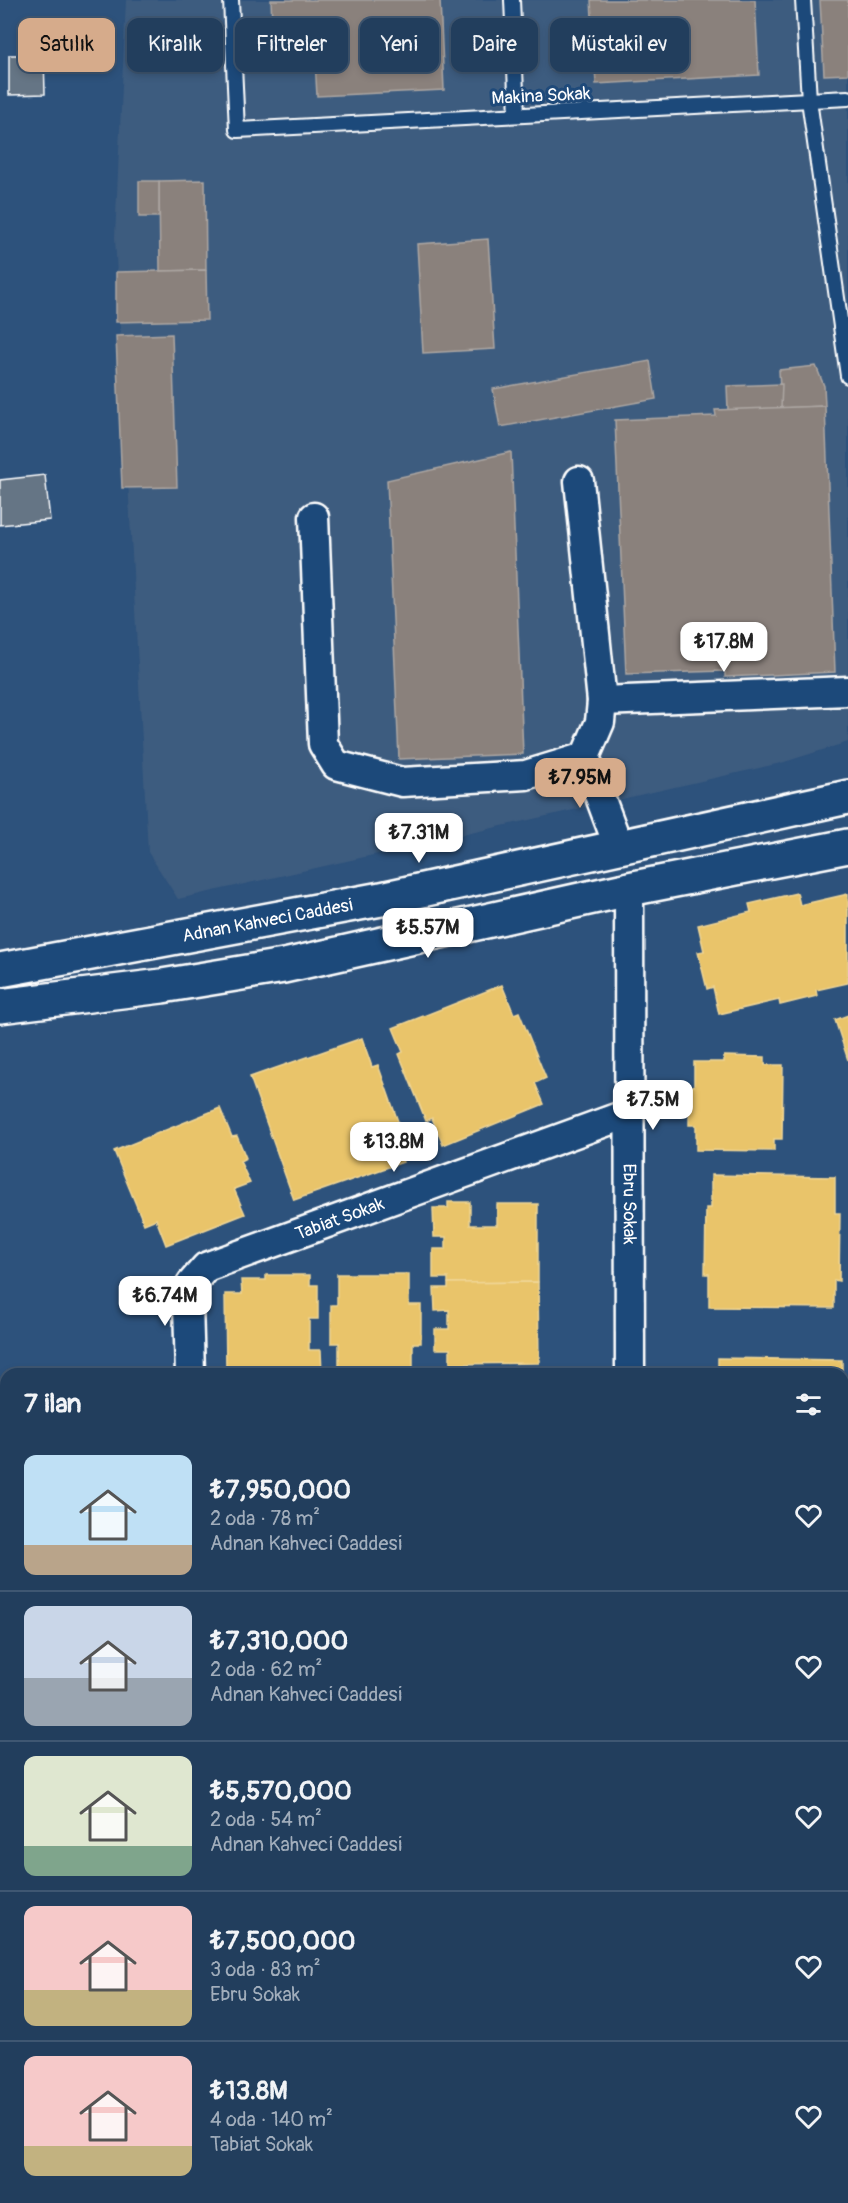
<!DOCTYPE html>
<html lang="tr">
<meta charset="utf-8">
<style>
:root{--surface:#223e5d;--page:#2e4966;--text:#f1f3f6;--muted:#a2aebc;--line:#3f5772;--accent:#d6ab8b}
body{margin:0;font-family:Pangolin,sans-serif;background:var(--page);color:var(--text);height:100vh;display:flex;flex-direction:column;font-size:22px;white-space:nowrap}
*{box-sizing:border-box;margin:0}
p{font-size:20px;color:var(--muted)}
.icon{flex:none;width:33px;height:33px;fill:none;stroke:currentColor;stroke-width:2;stroke-linecap:round;stroke-linejoin:round}
.map{position:relative;flex:1;overflow:hidden}
.details{position:absolute;left:0px;top:1368px;width:849px;height:836px;display:flex;flex-direction:column;background:var(--surface);border-radius:18px 18px 0 0;box-shadow:0 3px 9px #0003,0 0 0 2px var(--line)}
.details>*{flex:none}
.top-card{position:absolute;left:18px;top:18px;width:813px;height:54px;display:flex;gap:12px}
.price{position:absolute;translate:-50% -51px;padding:0 14px;border-radius:12px;background:#fff;color:#222;font-size:20px;line-height:39px;filter:drop-shadow(0 2px 3px #0008)}
.price::after{content:'';position:absolute;left:50%;top:36px;width:18px;height:14px;margin-left:-9px;background:inherit;clip-path:polygon(0 0,100% 0,50% 100%)}
.price.current{background:var(--accent);color:#111}
ul{padding:0;list-style:none}
li{display:flex;align-items:center;gap:18px;height:150px;padding:0 24px}
li+li{border-top:2px solid var(--line)}
li span{display:grid;place-items:center;flex:none;width:168px;height:120px;border-radius:12px;color:#555}
li>.icon{margin-inline-start:auto}
span .icon{width:72px;height:72px;fill:#fffc;stroke-width:1}
li b{font-size:26px}
h2{display:flex;justify-content:space-between;align-items:center;height:72px;padding:0 24px;font-size:26px}
.pill{padding:0 21px;border-radius:12px;background:var(--surface);box-shadow:0 3px 9px #0003,0 0 0 2px var(--line);font-size:21px;line-height:54px}
.pill.current{background:var(--accent);color:#111}
.map>svg:first-child{display:block}
</style>
<div class="map">
<svg width="848" height="2203" viewBox="0 0 848 2203">
<rect width="100%" height="100%" fill="#2d527c"/>
<filter id="ink" filterUnits="userSpaceOnUse"><feTurbulence type="fractalNoise" baseFrequency=".0167" numOctaves="2"/><feDisplacementMap in="SourceGraphic" scale="12" xChannelSelector="R" yChannelSelector="G"/><feConvolveMatrix kernelMatrix="1 2 1 2 8 2 1 2 1" color-interpolation-filters="sRGB"/></filter>
<g filter="url(#ink)">
<g fill="#3e5c7f">
<path d="M126,0H848V742L781,763L178,899L148,852L115,237Z"/>
<path d="M138,2198H224L225,2203H102Z"/>
</g>
<g fill="#e9c46a" stroke="#f0d697" stroke-width="1.5">
<path d="M797,893L800,905L848,894V983L816,990L817,996L780,1005L779,1000L719,1014L713,987L707,989L698,952L704,951L698,925L751,912L749,904Z"/>
<path d="M502,985L514,1014L519,1012L546,1078L535,1083L544,1104L443,1145L432,1118L426,1121L399,1054L403,1052L393,1028Z"/>
<path d="M848,1015V1060L835,1020Z"/>
<path d="M362,1038L372,1067L378,1065L400,1127L392,1130L403,1162L294,1200L250,1077Z"/>
<path d="M724,1056L765,1057V1065H783L782,1139H774V1151L696,1150V1125H689V1086H694V1062H724Z"/>
<path d="M220,1108L232,1137L237,1136L246,1158L240,1161L250,1183L234,1189L245,1214L166,1245L156,1219L144,1224L114,1151Z"/>
<path d="M711,1175L835,1177V1213H840L839,1281L834,1280V1308L709,1307V1274H705L706,1208H711Z"/>
<path d="M448,1202H470V1225H497V1204H538V1282L448,1283V1278H433V1249H446V1237H434L433,1208H448Z"/>
<path d="M337,1274H409V1305H421V1343H413V1374H339V1343H331V1305H337Z"/>
<path d="M266,1275H310V1285H318V1319H309V1350H321L322,1374H239V1371H226L225,1294H242L241,1280H266Z"/>
<path d="M538,1282L539,1363L450,1364V1349H435V1329H449V1310L435,1311L434,1288H448V1283Z"/>
<path d="M718,1358L842,1360V1374H718Z"/>
<path d="M843,1396H847L846,1464H843Z"/>
<rect x="0" y="1416" width="6" height="135"/>
<path d="M843,1866L848,1876V1984L843,1985Z"/>
<path d="M289,2198H400L401,2203H290Z"/>
<path d="M485,2198H586L587,2203H486Z"/>
</g>
<g fill="#8a817c" stroke="#ada7a3" stroke-width="1.5">
<path d="M271,0H440L444,90L317,96L314,42L273,44Z"/>
<path d="M591,0H755L759,75L596,84Z"/>
<path d="M820,0H848V74L824,75Z"/>
<path d="M205,180L206,270L160,271L159,181Z"/>
<rect x="139" y="181" width="20" height="36"/>
<path d="M488,239L495,349L423,353L417,244Z"/>
<path d="M206,270L207,320L116,322V272Z"/>
<path d="M172,334L177,487L122,488L116,336Z"/>
<path d="M650,361L656,399L500,427L493,389Z"/>
<path d="M816,366L824,386L825,406L781,408L779,370Z"/>
<path d="M782,384L781,408L728,410L727,386Z"/>
<path d="M825,406L835,672L725,677V671L626,674L615,420L716,416L715,410Z"/>
<path d="M511,452L523,754L399,759L387,480Z"/>
</g>
<g fill="#657485" stroke="#fff" stroke-width="1.5">
<path d="M9,55H44L45,94L9,95Z"/>
<path d="M45,475L50,520L0,525V480Z"/>
</g>
<g fill="none" stroke-linecap="round" stroke-linejoin="round">
<defs>
<g id="lane">
<path d="M231,0L237,130L848,98"/>
<path d="M512,0L517,115"/>
<path d="M803,0L809,100L848,376"/>
</g>
<g id="street">
<path d="M314,517L323,744L336,765L402,782L526,775L585,757L600,722L602,701L579,481"/>
<path d="M602,701L848,691"/>
<path d="M585,757L618,845"/>
<path id="s1" d="M629,889L630,1374"/>
<path id="s2" d="M190,1374L188,1304L191,1284L206,1267L630,1113"/>
<path d="M843,1769L848,1767"/>
<path d="M0,1990L6,1989"/>
<path d="M843,2119L848,2118"/>
<path d="M256,2198L257,2203"/>
<path d="M649,2198L650,2203"/>
</g>
<g id="secondary">
<path id="s3" d="M0,970L381,899L848,797"/>
<path d="M0,1006L162,986L284,966L629,889L848,846"/>
</g>
</defs>
<use href="#lane" stroke="#fff" stroke-width="18"/>
<use href="#street" stroke="#fff" stroke-width="33"/>
<use href="#secondary" stroke="#fff" stroke-width="38"/>
<use href="#lane" stroke="#1f4a7a" stroke-width="14"/>
<use href="#street" stroke="#1f4a7a" stroke-width="28"/>
<use href="#secondary" stroke="#1f4a7a" stroke-width="33"/>
</g>
</g>
<g text-anchor="middle" dominant-baseline="central" stroke-width="6" stroke-linejoin="round" paint-order="stroke">
<g font-size="18" fill="#fff" stroke="#1f4a7a">
<text transform="translate(541 96) rotate(-3)">Makina Sokak</text>
<text stroke="none"><textPath href="#s3" startOffset="272">Adnan Kahveci Caddesi</textPath></text>
<text stroke="none"><textPath href="#s1" startOffset="315">Ebru Sokak</textPath></text>
<text stroke="none"><textPath href="#s2" startOffset="255">Tabiat Sokak</textPath></text>
</g>
</g>
</svg>
<b class="price" style="left:724px;top:673px">₺17.8M</b>
<b class="price current" style="left:580px;top:809px">₺7.95M</b>
<b class="price" style="left:419px;top:864px">₺7.31M</b>
<b class="price" style="left:428px;top:959px">₺5.57M</b>
<b class="price" style="left:653px;top:1131px">₺7.5M</b>
<b class="price" style="left:394px;top:1173px">₺13.8M</b>
<b class="price" style="left:165px;top:1327px">₺6.74M</b>
<div class="top-card">
<a class="pill current">Satılık</a>
<a class="pill">Kiralık</a>
<a class="pill">Filtreler</a>
<a class="pill">Yeni</a>
<a class="pill">Daire</a>
<a class="pill">Müstakil ev</a>
</div>
<section class="details">
<h2>7 ilan<svg class="icon" aria-label="filters" viewBox="0 0 24 24"><path d="M4 7h16M4 17h16"/><circle cx="9" cy="7" r="2"/><circle cx="15" cy="17" r="2"/></svg></h2>
<ul>
<li><span style="background:linear-gradient(#bfe0f5 75%,#b9a48a 0)"><svg class="icon" aria-label="home" viewBox="0 0 24 24"><path d="M3 11l9-7 9 7M6 9v11h12V9"/></svg></span><div><b>₺7,950,000</b><p>2 oda · 78 m²</p><p>Adnan Kahveci Caddesi</p></div><svg class="icon" aria-label="heart" viewBox="0 0 24 24"><path d="M12 20l-8-8c-3-5 5-10 8-4 3-6 11-1 8 4z"/></svg></li>
<li><span style="background:linear-gradient(#c9d6e8 60%,#9aa5b1 0)"><svg class="icon" aria-label="home" viewBox="0 0 24 24"><path d="M3 11l9-7 9 7M6 9v11h12V9"/></svg></span><div><b>₺7,310,000</b><p>2 oda · 62 m²</p><p>Adnan Kahveci Caddesi</p></div><svg class="icon" aria-label="heart" viewBox="0 0 24 24"><path d="M12 20l-8-8c-3-5 5-10 8-4 3-6 11-1 8 4z"/></svg></li>
<li><span style="background:linear-gradient(#dfe7d0 75%,#7fa58c 0)"><svg class="icon" aria-label="home" viewBox="0 0 24 24"><path d="M3 11l9-7 9 7M6 9v11h12V9"/></svg></span><div><b>₺5,570,000</b><p>2 oda · 54 m²</p><p>Adnan Kahveci Caddesi</p></div><svg class="icon" aria-label="heart" viewBox="0 0 24 24"><path d="M12 20l-8-8c-3-5 5-10 8-4 3-6 11-1 8 4z"/></svg></li>
<li><span style="background:linear-gradient(#f6c9c9 70%,#c2b280 0)"><svg class="icon" aria-label="home" viewBox="0 0 24 24"><path d="M3 11l9-7 9 7M6 9v11h12V9"/></svg></span><div><b>₺7,500,000</b><p>3 oda · 83 m²</p><p>Ebru Sokak</p></div><svg class="icon" aria-label="heart" viewBox="0 0 24 24"><path d="M12 20l-8-8c-3-5 5-10 8-4 3-6 11-1 8 4z"/></svg></li>
<li><span style="background:linear-gradient(#f6c9c9 75%,#c2b280 0)"><svg class="icon" aria-label="home" viewBox="0 0 24 24"><path d="M3 11l9-7 9 7M6 9v11h12V9"/></svg></span><div><b>₺13.8M</b><p>4 oda · 140 m²</p><p>Tabiat Sokak</p></div><svg class="icon" aria-label="heart" viewBox="0 0 24 24"><path d="M12 20l-8-8c-3-5 5-10 8-4 3-6 11-1 8 4z"/></svg></li>
</ul>
</section>
</div>
